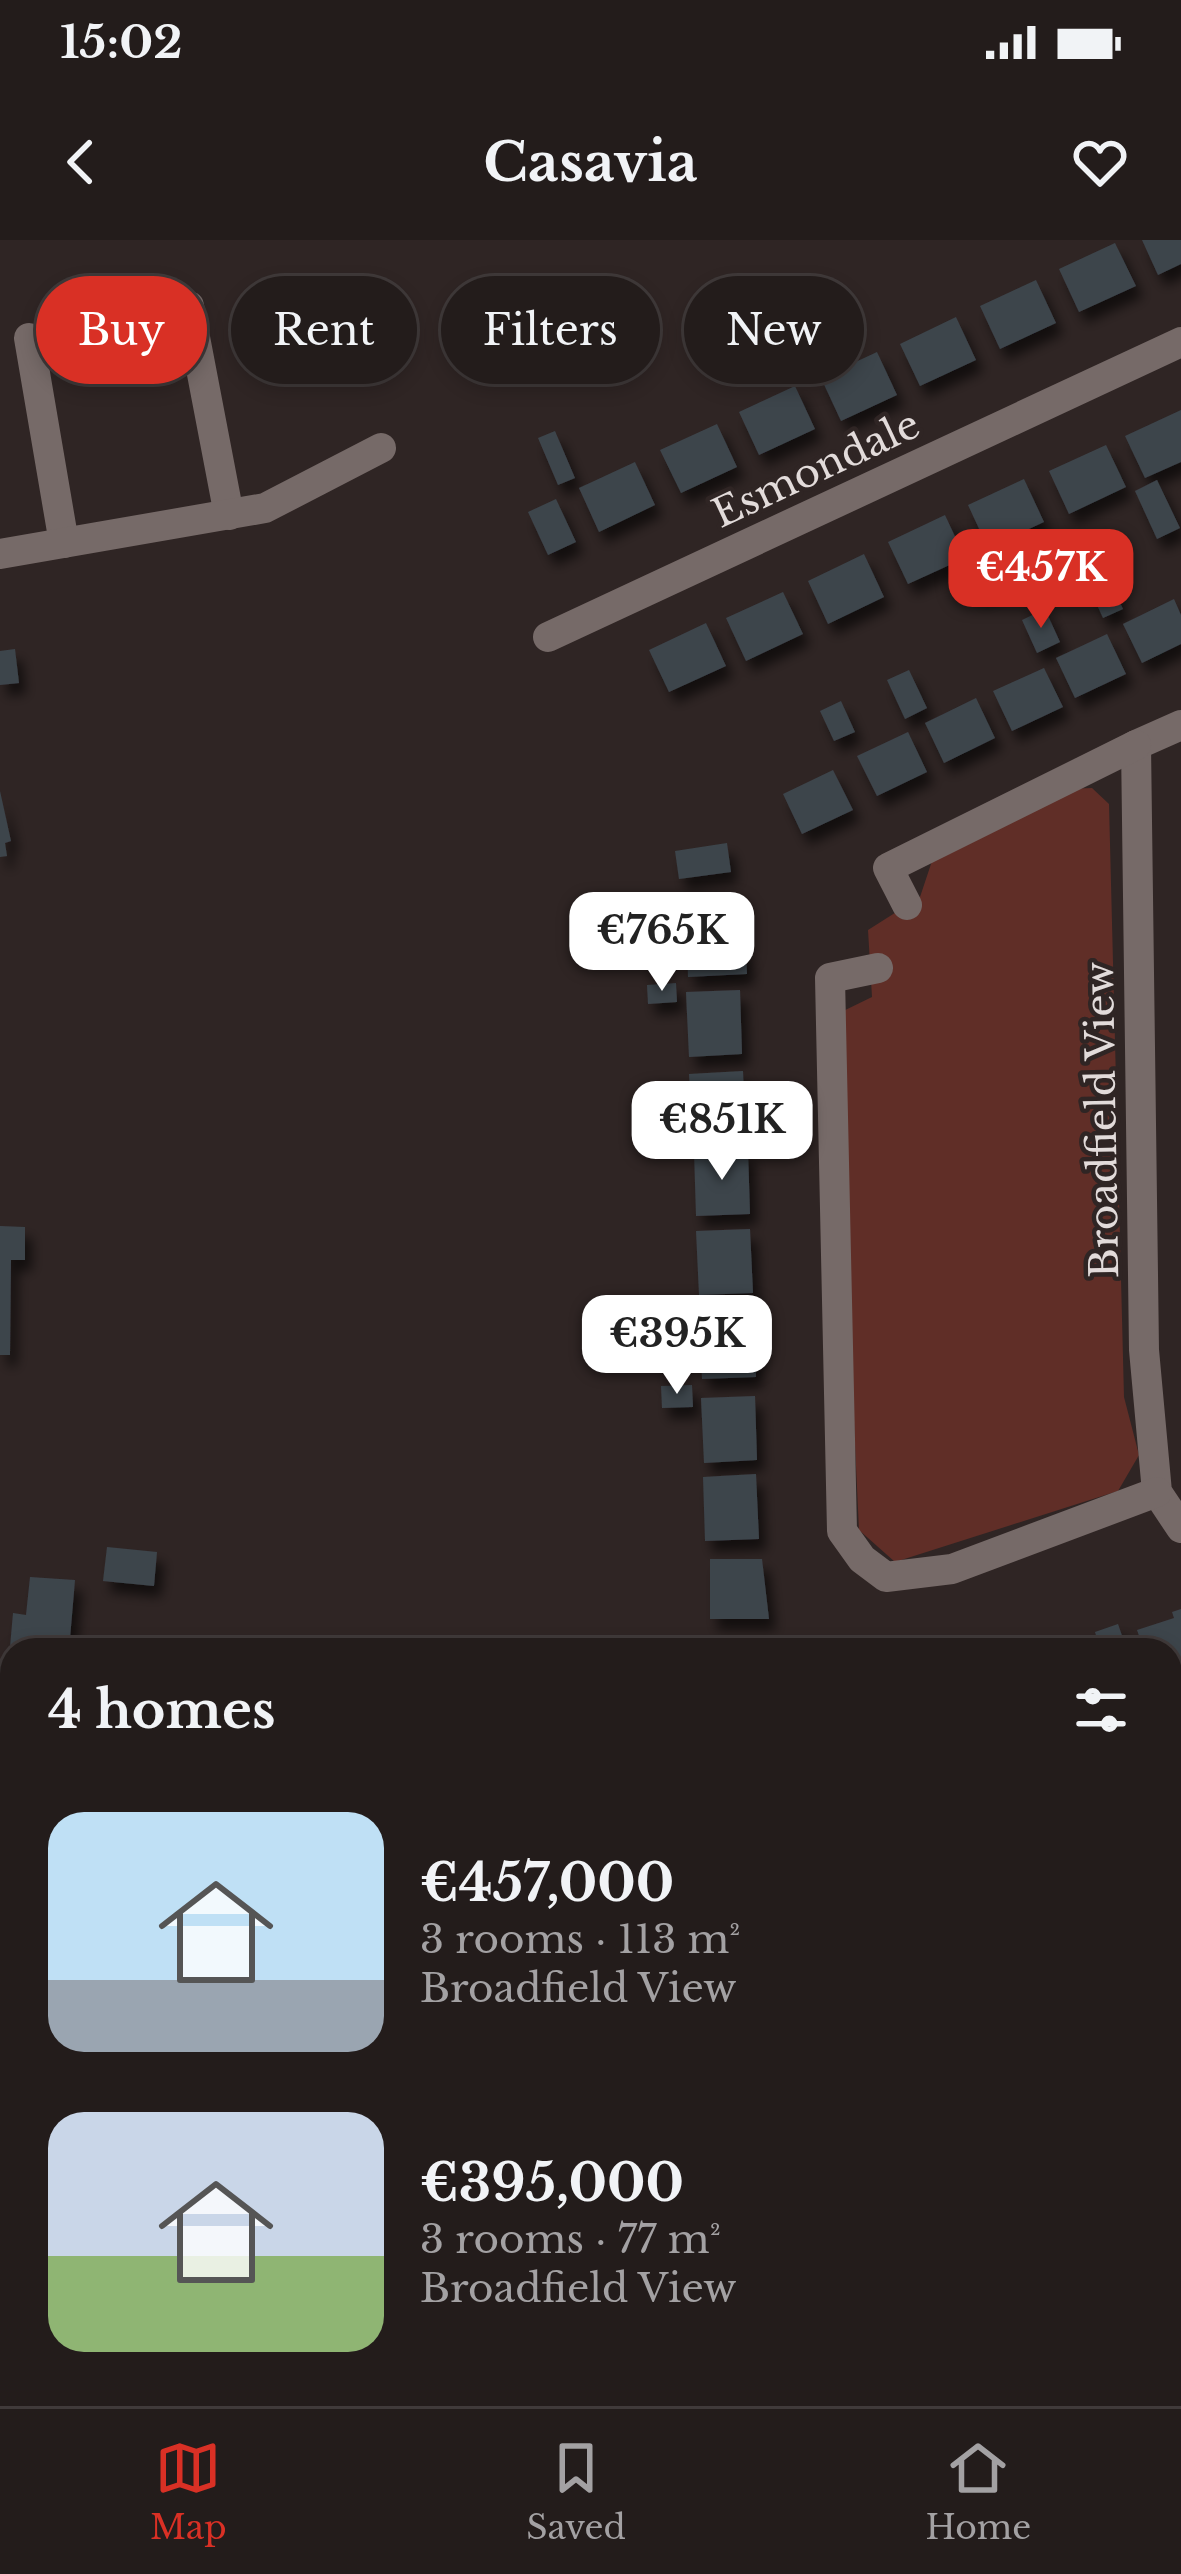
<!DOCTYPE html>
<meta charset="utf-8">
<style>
:root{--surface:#231c1b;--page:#2b2524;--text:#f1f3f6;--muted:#a3a1a3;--line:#403a3a;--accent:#d93025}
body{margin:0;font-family:"Libre Baskerville",serif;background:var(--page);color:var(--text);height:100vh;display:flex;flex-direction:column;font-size:45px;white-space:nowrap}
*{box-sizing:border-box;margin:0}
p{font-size:39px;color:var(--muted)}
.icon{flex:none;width:66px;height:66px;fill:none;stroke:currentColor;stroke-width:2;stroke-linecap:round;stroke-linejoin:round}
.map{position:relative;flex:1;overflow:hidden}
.panel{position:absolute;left:0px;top:1398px;width:1182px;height:768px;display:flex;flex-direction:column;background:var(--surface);border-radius:36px 36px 0 0;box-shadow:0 6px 18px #0003,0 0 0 3px var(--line)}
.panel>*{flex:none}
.guide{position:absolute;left:36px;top:36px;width:1110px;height:108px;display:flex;gap:24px}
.price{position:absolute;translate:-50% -102px;padding:0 27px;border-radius:24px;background:#fff;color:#222;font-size:39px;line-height:78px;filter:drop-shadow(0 3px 6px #0008)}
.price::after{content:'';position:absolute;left:50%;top:72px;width:36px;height:27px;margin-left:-18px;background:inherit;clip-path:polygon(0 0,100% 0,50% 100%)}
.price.current{background:var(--accent);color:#fff}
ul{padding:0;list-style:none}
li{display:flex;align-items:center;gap:36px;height:300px;padding:0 48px}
li span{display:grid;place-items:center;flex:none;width:336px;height:240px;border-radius:36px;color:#555}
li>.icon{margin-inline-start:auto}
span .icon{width:144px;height:144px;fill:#fffc;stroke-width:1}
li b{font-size:51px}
h2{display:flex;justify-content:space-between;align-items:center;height:144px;padding:0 48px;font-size:51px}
.pill{padding:0 42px;border-radius:54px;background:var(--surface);box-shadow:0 6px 18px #0003,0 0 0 3px var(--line);font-size:42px;line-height:108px}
.pill.current{background:var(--accent);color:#fff}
.status{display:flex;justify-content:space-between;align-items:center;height:84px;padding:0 60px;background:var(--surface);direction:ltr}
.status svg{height:33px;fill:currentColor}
header{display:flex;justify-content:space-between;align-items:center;height:156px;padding:0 48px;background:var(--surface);font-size:54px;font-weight:700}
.tabs{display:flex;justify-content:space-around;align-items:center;height:168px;border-top:3px solid var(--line);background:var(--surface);font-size:33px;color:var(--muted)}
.tabs a{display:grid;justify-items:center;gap:6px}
.tabs .current{color:var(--accent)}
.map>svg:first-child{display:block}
</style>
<div class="status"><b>15:02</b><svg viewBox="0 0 49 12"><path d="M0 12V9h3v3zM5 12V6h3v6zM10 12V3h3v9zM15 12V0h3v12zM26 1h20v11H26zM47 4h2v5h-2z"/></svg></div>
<header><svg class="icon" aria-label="back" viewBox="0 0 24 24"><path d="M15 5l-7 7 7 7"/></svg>Casavia<svg class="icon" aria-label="heart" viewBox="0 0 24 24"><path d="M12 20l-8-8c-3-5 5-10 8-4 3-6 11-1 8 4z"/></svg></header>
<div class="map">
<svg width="1181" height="2166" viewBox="0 0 1181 2166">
<defs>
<filter id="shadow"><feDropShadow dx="7" dy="11" stdDeviation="6" flood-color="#0009"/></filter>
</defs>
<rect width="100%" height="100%" fill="#2f2524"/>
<path fill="#602e27" d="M1092,548L1109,564L1124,1157L1139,1215L1118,1251L895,1322L859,1290L835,775L872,757L868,690L920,657L934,615L1067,549Z"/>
<g fill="#3d454c" filter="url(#shadow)">
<path d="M1142,0H1181V24L1158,35Z"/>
<path d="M1115,3L1136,46L1079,72L1059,29Z"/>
<path d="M1036,40L1056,83L1000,109L980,66Z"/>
<path d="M956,77L976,120L920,146L900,104Z"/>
<path d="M877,112L897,155L841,181L821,138Z"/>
<path d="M795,146L815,189L759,215L739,172Z"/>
<path d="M1181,170V222L1145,238L1125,196Z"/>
<path d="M717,184L737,227L681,253L660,210Z"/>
<path d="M555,191L575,238L558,245L538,198Z"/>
<path d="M1106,205L1126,247L1069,274L1049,231Z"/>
<path d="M635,222L655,265L599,292L579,248Z"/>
<path d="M1024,239L1044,282L988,308L968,265Z"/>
<path d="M1157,240L1180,288L1157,299L1135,251Z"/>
<path d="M556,259L576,302L548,315L528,272Z"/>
<path d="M945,275L965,318L908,344L888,302Z"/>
<path d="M864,314L884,357L828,384L808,341Z"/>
<path d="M994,314L1006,341L977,355L964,328Z"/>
<path d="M1111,343L1123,369L1103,378L1091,352Z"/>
<path d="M783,352L803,394L746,421L726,378Z"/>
<path d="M1174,359L1181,375V404L1142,423L1123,384Z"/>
<path d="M1045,369L1060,402L1037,413L1022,380Z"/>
<path d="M706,383L726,426L669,452L649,410Z"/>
<path d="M1107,394L1126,434L1075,458L1056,418Z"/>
<path d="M15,409L19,443L0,445V411Z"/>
<path d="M1044,428L1063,467L1012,491L993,451Z"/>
<path d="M909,430L927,468L905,479L887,440Z"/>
<path d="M976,458L995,498L944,523L925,483Z"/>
<path d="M841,461L855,492L834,501L820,471Z"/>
<path d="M908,492L927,532L877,556L857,516Z"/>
<path d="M833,530L853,570L802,594L783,554Z"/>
<path d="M0,551L11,601L5,603L7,616L0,617Z"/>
<path d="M727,603L731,632L679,639L675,611Z"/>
<path d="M733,671L734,710H746L747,734L688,737L687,704L660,706L659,675Z"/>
<path d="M676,743L677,762L648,764L647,745Z"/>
<path d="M740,750L742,814L689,817L686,752Z"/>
<path d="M743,831L746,896L692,898L689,834Z"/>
<path d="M748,910L750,974L696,976L694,912Z"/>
<path d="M0,986L25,987V1020H11L10,1115H0Z"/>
<path d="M750,989L753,1053L699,1055L696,991Z"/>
<path d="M665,1065L666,1087L636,1088L635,1066Z"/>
<path d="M753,1073L756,1137L702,1139L699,1075Z"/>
<path d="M692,1145L693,1167L662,1168L661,1146Z"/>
<path d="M755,1156L757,1220L704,1223L701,1158Z"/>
<path d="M756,1234L759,1299L705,1301L703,1237Z"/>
<path d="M107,1307L157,1312L154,1346L103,1341Z"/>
<path d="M710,1319H762L769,1379H710Z"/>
<path d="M30,1337L75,1340L69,1410L10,1407L13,1373L26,1375Z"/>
<path d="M1181,1369V1427L1170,1431V1410H1144L1137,1390L1174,1378L1172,1372Z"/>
<path d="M1118,1384L1127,1410H1067L1097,1399L1095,1392Z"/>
<rect x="1170" y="1546" width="11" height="69"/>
<path d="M1170,1628H1181V1665L1170,1666Z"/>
<path d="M1170,1796H1181V1849L1170,1850Z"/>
<rect x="1170" y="1975" width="11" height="53"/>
</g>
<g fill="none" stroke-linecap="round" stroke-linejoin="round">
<g stroke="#908786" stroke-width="6" stroke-dasharray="6 6" stroke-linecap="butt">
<path d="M980,2154L981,2166"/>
<path d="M894,2166L904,2154"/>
</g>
<g stroke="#766a68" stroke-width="30">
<path d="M189,66L229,275"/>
<path d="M29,98L64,303"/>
<path d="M0,314L265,268L381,208"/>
<path d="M548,397L1181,102"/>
<path d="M1181,485L1136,505L1144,1110L1157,1252L1181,1288"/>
<path d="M907,665L888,628L1136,505"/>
<path d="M878,728L830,738L842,1291L862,1319L886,1337L952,1329L1157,1252"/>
<path d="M1170,1718L1181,1717"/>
<path d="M1170,2101L1181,2100"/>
<path d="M815,2166L827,2154"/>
</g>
</g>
<g text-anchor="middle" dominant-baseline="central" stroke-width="9" stroke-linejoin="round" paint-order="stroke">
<g font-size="39" fill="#e2dbda" stroke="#2f2524">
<text transform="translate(816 229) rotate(-25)">Esmondale</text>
<text transform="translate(1102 880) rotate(-91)">Broadfield View</text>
</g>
</g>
</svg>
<b class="price current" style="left:1041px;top:391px">€457K</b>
<b class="price" style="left:662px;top:754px">€765K</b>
<b class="price" style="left:722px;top:943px">€851K</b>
<b class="price" style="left:677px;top:1157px">€395K</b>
<div class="guide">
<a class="pill current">Buy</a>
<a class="pill">Rent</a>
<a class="pill">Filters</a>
<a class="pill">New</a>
</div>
<section class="panel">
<h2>4 homes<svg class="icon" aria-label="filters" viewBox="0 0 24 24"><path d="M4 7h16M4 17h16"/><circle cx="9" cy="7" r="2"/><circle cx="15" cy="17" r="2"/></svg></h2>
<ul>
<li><span style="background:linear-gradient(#bfe0f5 70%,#9aa5b1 0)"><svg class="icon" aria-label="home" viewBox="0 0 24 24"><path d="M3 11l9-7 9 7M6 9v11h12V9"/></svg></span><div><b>€457,000</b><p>3 rooms · 113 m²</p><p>Broadfield View</p></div></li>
<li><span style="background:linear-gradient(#c9d6e8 60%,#8fb573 0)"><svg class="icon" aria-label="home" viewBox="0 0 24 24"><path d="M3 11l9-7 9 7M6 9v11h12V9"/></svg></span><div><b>€395,000</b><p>3 rooms · 77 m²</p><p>Broadfield View</p></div></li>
</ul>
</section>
</div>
<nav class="tabs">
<a class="current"><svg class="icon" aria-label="map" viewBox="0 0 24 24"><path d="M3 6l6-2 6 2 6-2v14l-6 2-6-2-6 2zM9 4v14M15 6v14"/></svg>Map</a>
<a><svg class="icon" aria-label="saved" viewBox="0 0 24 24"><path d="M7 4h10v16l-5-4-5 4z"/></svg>Saved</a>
<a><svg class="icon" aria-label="home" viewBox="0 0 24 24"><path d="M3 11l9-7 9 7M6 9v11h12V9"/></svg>Home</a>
</nav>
